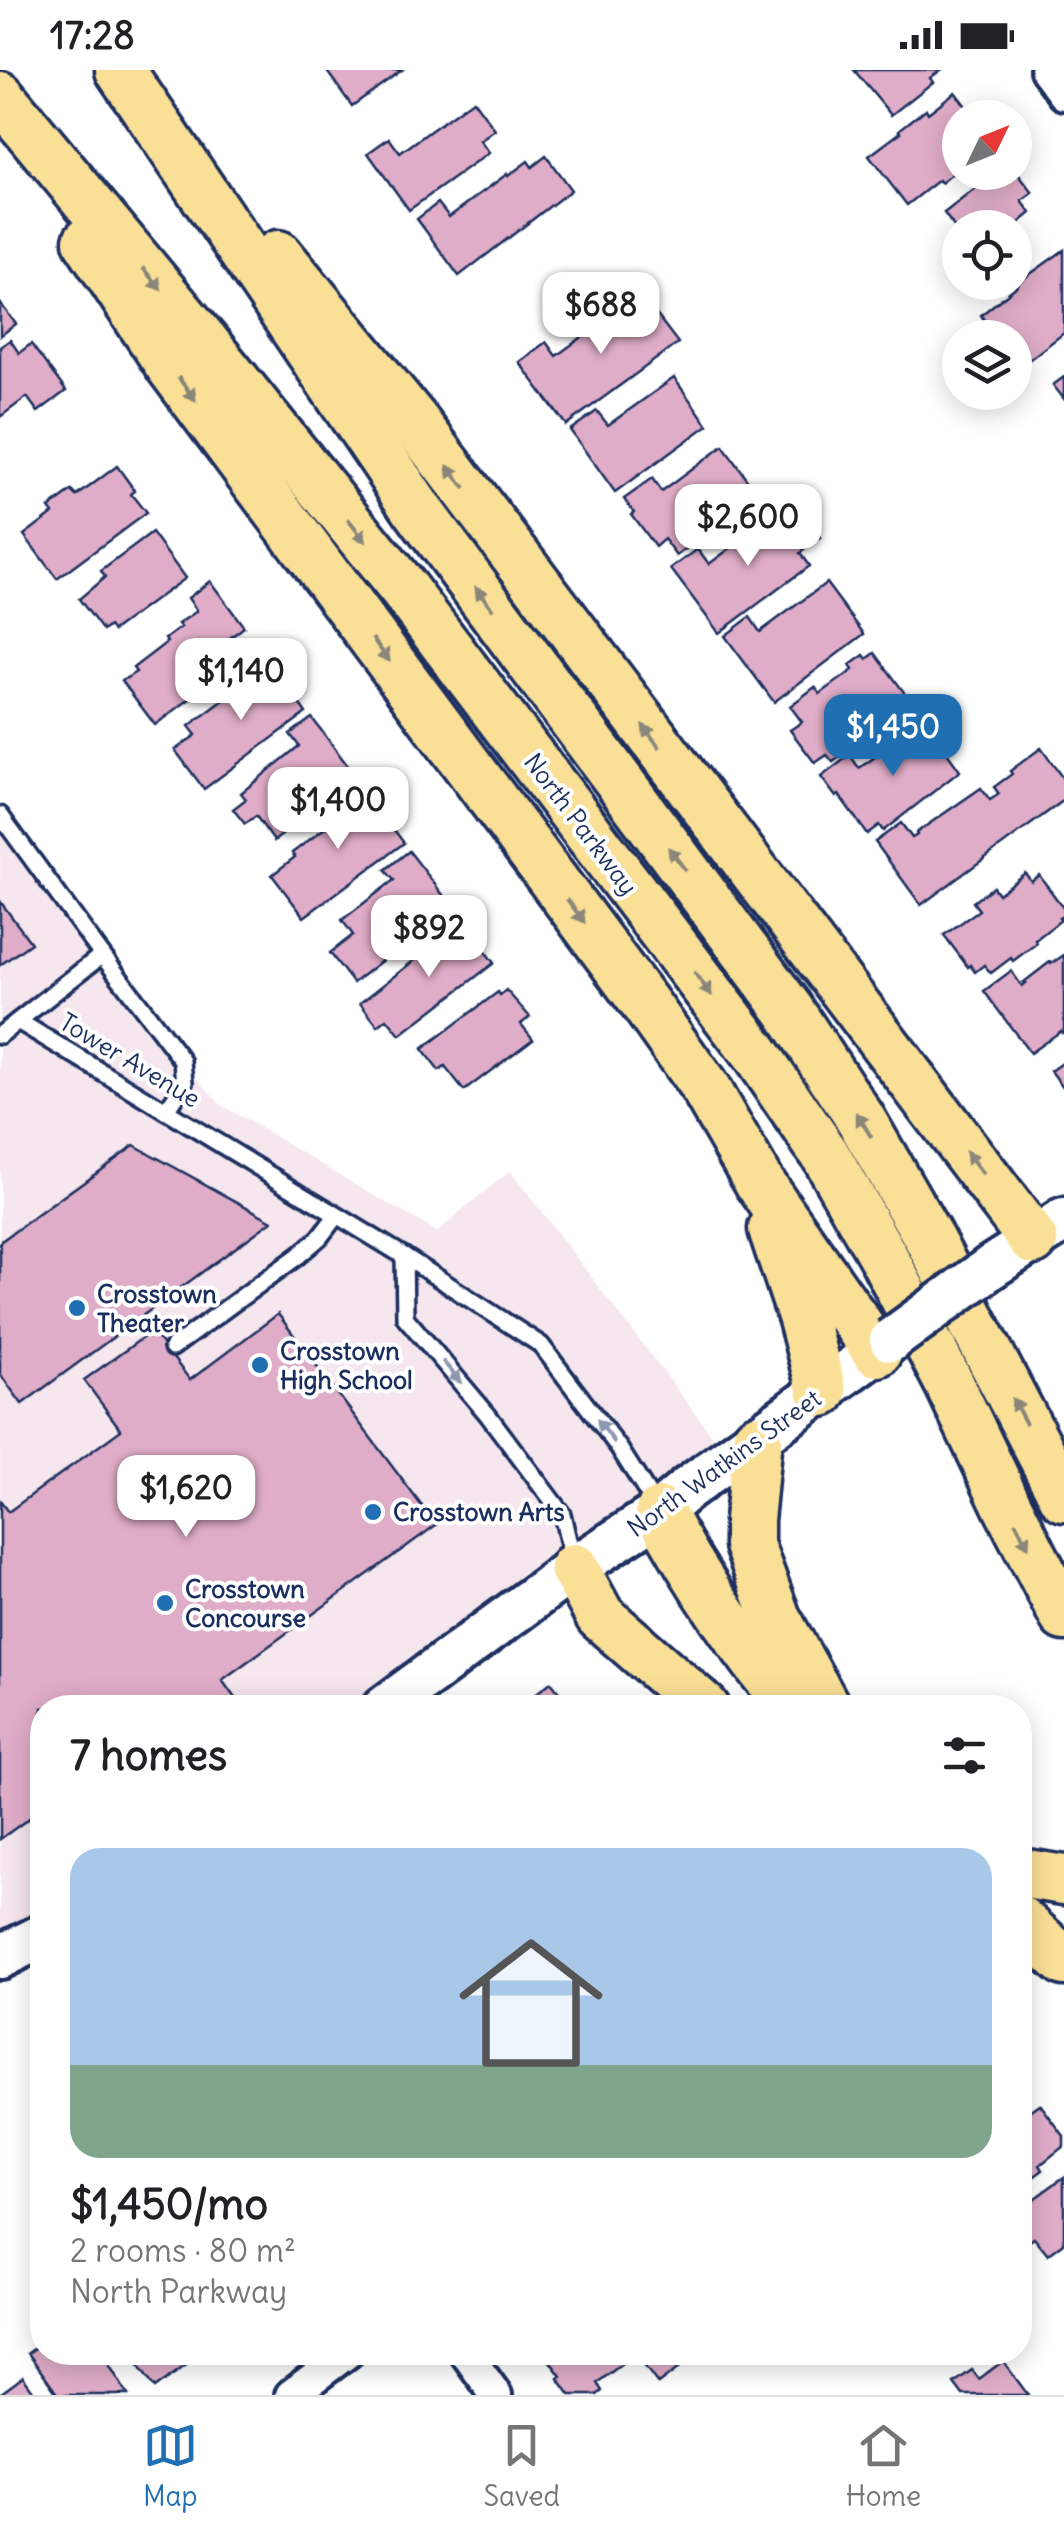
<!DOCTYPE html>
<meta charset="utf-8">
<style>
:root{--surface:#fff;--page:#f6f6f6;--text:#202124;--muted:#757577;--line:#e0e0e0;--accent:#1f6fb2}
body{margin:0;font-family:Delius,sans-serif;background:var(--page);color:var(--text);height:100vh;display:flex;flex-direction:column;font-size:38px;white-space:nowrap}
*{box-sizing:border-box;margin:0}
p{font-size:32px;color:var(--muted)}
.icon{flex:none;width:55px;height:55px;fill:none;stroke:currentColor;stroke-width:2;stroke-linecap:round;stroke-linejoin:round}
.map{position:relative;flex:1;overflow:hidden}
.side{position:absolute;left:30px;top:1625px;width:1002px;height:670px;display:flex;flex-direction:column;background:var(--surface);border-radius:40px;box-shadow:0 5px 25px #0003}
.side>*{flex:none}
.needle{width:65px;rotate:47deg}
.tools{position:absolute;left:942px;top:30px;display:grid;gap:20px}
.tools a{display:grid;place-items:center;width:90px;height:90px;border-radius:50%;background:var(--surface);box-shadow:0 5px 25px #0003;font-size:50px}
.price{position:absolute;translate:-50% -85px;padding:0 22px;border-radius:20px;background:#fff;color:#222;font-size:32px;line-height:65px;filter:drop-shadow(0 2px 5px #0008)}
.price::after{content:'';position:absolute;left:50%;top:60px;width:30px;height:22px;margin-left:-15px;background:inherit;clip-path:polygon(0 0,100% 0,50% 100%)}
.price.active{background:var(--accent);color:#fff}
ul{padding:0;list-style:none}
li{display:grid;align-content:center;gap:20px;height:530px;padding:0 40px}
li+li{border-top:2px solid var(--line)}
li span{display:grid;place-items:center;height:310px;border-radius:30px;color:#555}
li>.icon{margin-inline-start:auto}
span .icon{width:180px;height:180px;fill:#fffc;stroke-width:1}
li b{font-size:42px}
h2{display:flex;justify-content:space-between;align-items:center;height:120px;padding:0 40px;font-size:42px}
.status{display:flex;justify-content:space-between;align-items:center;height:70px;padding:0 50px;background:var(--surface);direction:ltr}
.status svg{height:28px;fill:currentColor}
.dock{display:flex;justify-content:space-around;align-items:center;height:140px;border-top:2px solid var(--line);background:var(--surface);font-size:28px;color:var(--muted)}
.dock a{display:grid;justify-items:center;gap:5px}
.dock .active{color:var(--accent)}
.map>svg:first-child{display:block}
</style>
<div class="status"><b>17:28</b><svg viewBox="0 0 49 12"><path d="M0 12V9h3v3zM5 12V6h3v6zM10 12V3h3v9zM15 12V0h3v12zM26 1h20v11H26zM47 4h2v5h-2z"/></svg></div>
<div class="map">
<svg width="1064" height="2325" viewBox="0 0 1064 2325">
<rect width="100%" height="100%" fill="#fff"/>
<filter id="ink" filterUnits="userSpaceOnUse"><feTurbulence type="fractalNoise" baseFrequency=".01" numOctaves="2"/><feDisplacementMap in="SourceGraphic" scale="20" xChannelSelector="R" yChannelSelector="G"/><feConvolveMatrix kernelMatrix="1 2 1 2 8 2 1 2 1" color-interpolation-filters="sRGB"/></filter>
<g filter="url(#ink)">
<path fill="#f6e6ee" d="M0,745L183,991L221,1035L437,1162L510,1101L730,1389L383,1637L42,1638V1866L0,1887Z"/>
<g fill="#e0adc8" stroke="#1b2f5e" stroke-width="2.5">
<path d="M326,0H402L352,36Z"/>
<path d="M854,0H941L930,8L933,12L891,45Z"/>
<path d="M955,22L975,48H960V98L941,113L939,110L907,135L869,86L901,62L899,60L926,39L928,43Z"/>
<path d="M473,30L495,60L480,71L489,83L409,140L368,83L389,68L400,83Z"/>
<path d="M546,86L571,120L459,206L417,149L438,133L449,147L507,104L508,106L528,91L532,97Z"/>
<path d="M1015,100L1033,123L1022,131L1031,143L1013,158H960V185L947,168L957,161L944,143L997,102H1015Z"/>
<path d="M1064,180V263L1026,292L1020,283L1015,286V268H989L993,264L981,245L1018,215L1019,212Z"/>
<path d="M636,211L652,234L649,235L678,273L566,355L519,292L546,272L556,286L621,239L613,228Z"/>
<path d="M0,233L16,254L0,266Z"/>
<path d="M10,270L19,283L31,274L66,321L38,342L27,327L0,347V277Z"/>
<path d="M1064,307V329L1053,315Z"/>
<path d="M674,308L708,355L615,423L570,360L597,341L608,355Z"/>
<path d="M723,376L759,426L677,486L664,469L655,477L631,444L634,442L624,429L652,409L661,422Z"/>
<path d="M117,396L135,421L131,424L146,443L57,509L24,465L53,443L49,438L72,421L77,426Z"/>
<path d="M797,437L820,468L800,483L809,496L719,563L671,499L698,479L709,494L774,446L778,451Z"/>
<path d="M152,463L185,508L113,561L109,556L103,561L79,529L105,507L101,501Z"/>
<path d="M210,511L244,557L231,567L246,587L155,655L122,611L136,602L133,598L167,572L165,569L181,557L178,554L197,541L188,528Z"/>
<path d="M826,513L864,564L774,632L725,566L750,547L760,562Z"/>
<path d="M263,582L306,643L204,719L175,680L196,665L189,656L248,612L239,600Z"/>
<path d="M875,583L912,633L833,692L827,685L815,693L790,660L802,652L790,636L815,617L820,624L853,600L850,595L864,585L867,589Z"/>
<path d="M312,648L357,708L274,771L256,746L245,754L233,739L246,729L241,723L299,676L290,664Z"/>
<path d="M925,653L949,682L947,683L960,701L883,761L879,755L867,764L839,725L836,727L821,707L850,685L859,698Z"/>
<path d="M1041,678L1064,710V730L921,835L875,772L901,753L912,768L917,765L916,763L981,718L990,730L999,724L994,717L1012,704L1010,701Z"/>
<path d="M358,712L404,773L304,847L272,805L295,787L292,783L343,744L333,731Z"/>
<path d="M409,781L454,839L427,861L424,858L353,913L330,883L353,865L342,850L394,810L385,800Z"/>
<path d="M1025,803L1031,811L1039,805L1064,839V845L1059,848L1061,850L1035,870L1037,873L1013,891L1011,888L991,903L984,895L975,902L970,895L968,897L944,865L979,840L973,832L993,817L998,824Z"/>
<path d="M0,831L31,873L0,895Z"/>
<path d="M463,852L494,893L400,965L387,949L378,956L360,933Z"/>
<path d="M1064,885V961L1062,963L1061,961L1030,983L984,921L1011,901L1022,916L1026,913L1024,912L1050,892L1051,894Z"/>
<path d="M506,920L530,947L521,954L533,969L464,1021L445,997L439,1001L422,979L498,922L500,925Z"/>
<path d="M1064,992V1018L1051,1001Z"/>
<path d="M134,1075L272,1151L22,1334L0,1304V1172Z"/>
<path d="M278,1244L436,1455L222,1610L237,1631L228,1638H42V1739L0,1769V1431L8,1442L121,1360L84,1310L152,1261L190,1310Z"/>
<path d="M551,1612L571,1638H517Z"/>
<path d="M1040,2034L1064,2066V2076L1040,2095L1043,2100L1020,2117V2048Z"/>
<path d="M1064,2107V2173L1048,2185L1034,2168L1028,2172L1020,2162V2139Z"/>
<path d="M42,2273V2282H101L128,2325H58L28,2283Z"/>
<path d="M128,2282H198L200,2285L155,2318Z"/>
<path d="M543,2282H613L622,2294L597,2313L602,2321L597,2325H570L558,2308L561,2306Z"/>
<path d="M634,2282H667L679,2298L658,2314Z"/>
<path d="M1003,2291L1028,2325H963L954,2313L972,2300L979,2309Z"/>
<path d="M23,2307L36,2325H0V2324Z"/>
</g>
<g fill="none" stroke-linecap="round" stroke-linejoin="round">
<defs>
<g id="lane">
<path d="M0,745L102,885L0,965"/>
<path d="M102,885L183,991L185,1012L166,1041"/>
<path d="M18,951L404,1186L541,1275L619,1378L657,1438"/>
<path d="M404,1186L405,1247L488,1345L562,1444L573,1492"/>
<path d="M172,1278L298,1186L320,1167L336,1146"/>
</g>
<g id="street">
<path d="M1046,0L1064,24"/>
<path d="M465,2282L496,2325"/>
<path d="M291,2325L348,2282"/>
</g>
<g id="secondary">
<path d="M991,1197L1064,1150"/>
<path d="M384,1638L574,1498L660,1442L687,1419L891,1270"/>
<path d="M0,1887L42,1866"/>
</g>
<g id="primary">
<path d="M120,0L417,439L789,940L860,1048L927,1165L1064,1427"/>
<path d="M0,26L204,272L404,520L756,984L824,1083L885,1190L949,1313L1008,1437L1064,1546"/>
<path d="M88,171L171,297L646,935L706,1020L759,1112L877,1282"/>
<path d="M278,185L414,351L1033,1170"/>
<path d="M773,1159L803,1249L822,1322"/>
<path d="M757,1369L749,1450V1475L776,1548L826,1638"/>
<path d="M660,1442C697,1512 742,1577 793,1638"/>
<path d="M574,1498L600,1546L705,1638"/>
<path d="M1020,1803L1064,1810"/>
<path d="M1020,1851L1064,1891"/>
</g>
</defs>
<use href="#lane" stroke="#1b2f5e" stroke-width="22"/>
<use href="#street" stroke="#1b2f5e" stroke-width="38"/>
<use href="#secondary" stroke="#1b2f5e" stroke-width="50"/>
<use href="#primary" stroke="#1b2f5e" stroke-width="55"/>
<use href="#lane" stroke="#fff" stroke-width="15"/>
<use href="#street" stroke="#fff" stroke-width="30"/>
<use href="#secondary" stroke="#fff" stroke-width="42"/>
<use href="#primary" stroke="#fadf96" stroke-width="48"/>
<defs>
<path id="secondary-bridge" d="M891,1270L991,1197"/>
</defs>
<use href="#secondary-bridge" stroke="#1b2f5e" stroke-width="50" stroke-linecap="butt"/>
<use href="#secondary-bridge" stroke="#fff" stroke-width="42"/>
</g>
<defs><path id="oneway-solid" d="M-6-.8H1V-3.2L6.5 0L1 3.2V.8H-6Z" transform="scale(2.5)"/></defs>
<g fill="#8a877a">
<use href="#oneway-solid" transform="translate(152 209) rotate(50)"/>
<use href="#oneway-solid" transform="translate(187 319) rotate(53)"/>
<use href="#oneway-solid" transform="translate(456 407) rotate(-127)"/>
<use href="#oneway-solid" transform="translate(357 461) rotate(51)"/>
<use href="#oneway-solid" transform="translate(484 528) rotate(-127)"/>
<use href="#oneway-solid" transform="translate(381 580) rotate(53)"/>
<use href="#oneway-solid" transform="translate(651 666) rotate(-127)"/>
<use href="#oneway-solid" transform="translate(677 789) rotate(-127)"/>
<use href="#oneway-solid" transform="translate(576 841) rotate(53)"/>
<use href="#oneway-solid" transform="translate(703 914) rotate(53)"/>
<use href="#oneway-solid" transform="translate(864 1055) rotate(-121)"/>
<use href="#oneway-solid" transform="translate(974 1093) rotate(-127)"/>
<use href="#oneway-solid" transform="translate(1019 1341) rotate(-118)"/>
<use href="#oneway-solid" transform="translate(1022 1465) rotate(63)"/>
</g>
<g fill="#8d97ae">
<use href="#oneway-solid" transform="translate(452 1302) rotate(50)"/>
<use href="#oneway-solid" transform="translate(606 1361) rotate(-127)"/>
</g>
</g>
<g fill="#1f6fb2" stroke="#fff" stroke-width="4">
<circle cx="77" cy="1238" r="10"/>
<circle cx="260" cy="1295" r="10"/>
<circle cx="373" cy="1442" r="10"/>
<circle cx="165" cy="1533" r="10"/>
</g>
<g text-anchor="middle" dominant-baseline="central" stroke-width="8" stroke-linejoin="round" paint-order="stroke">
<g font-size="25" fill="#1b2f5e" stroke="#fff">
<text transform="translate(581 754) rotate(53)">North Parkway</text>
<text transform="translate(130 990) rotate(31)">Tower Avenue</text>
<text transform="translate(724 1393) rotate(-36)">North Watkins Street</text>
</g>
<g font-size="25" font-weight="bold" fill="#1b2f5e" stroke="#fff" text-anchor="start">
<text x="97" y="1224">Crosstown<tspan x="97" dy="29">Theater</tspan></text>
<text x="280" y="1281">Crosstown<tspan x="280" dy="29">High School</tspan></text>
<text x="393" y="1442">Crosstown Arts</text>
<text x="185" y="1519">Crosstown<tspan x="185" dy="29">Concourse</tspan></text>
</g>
</g>
</svg>
<div class="tools">
<a><svg class="needle" viewBox="-14 -14 28 28"><path d="M0-13l5 13h-10z" fill="#e53935"/><path d="M0 13l5-13h-10z" fill="#757577"/></svg></a>
<a><svg class="icon" aria-label="locate" viewBox="0 0 24 24"><circle cx="12" cy="12" r="6"/><path d="M12 2v4M12 18v4M2 12h4M18 12h4"/></svg></a>
<a><svg class="icon" aria-label="layers" viewBox="0 0 24 24"><path d="M12 4l9 5-9 5-9-5zM3 14l9 5 9-5"/></svg></a>
</div>
<b class="price" style="left:601px;top:287px">$688</b>
<b class="price" style="left:748px;top:499px">$2,600</b>
<b class="price" style="left:241px;top:653px">$1,140</b>
<b class="price active" style="left:893px;top:709px">$1,450</b>
<b class="price" style="left:338px;top:782px">$1,400</b>
<b class="price" style="left:429px;top:910px">$892</b>
<b class="price" style="left:186px;top:1470px">$1,620</b>
<section class="side">
<h2>7 homes<svg class="icon" aria-label="filters" viewBox="0 0 24 24"><path d="M4 7h16M4 17h16"/><circle cx="9" cy="7" r="2"/><circle cx="15" cy="17" r="2"/></svg></h2>
<ul>
<li><span style="background:linear-gradient(#a9c7e8 70%,#7fa58c 0)"><svg class="icon" aria-label="home" viewBox="0 0 24 24"><path d="M3 11l9-7 9 7M6 9v11h12V9"/></svg></span><div><b>$1,450/mo</b><p>2 rooms · 80 m²</p><p>North Parkway</p></div></li>
</ul>
</section>
</div>
<nav class="dock">
<a class="active"><svg class="icon" aria-label="map" viewBox="0 0 24 24"><path d="M3 6l6-2 6 2 6-2v14l-6 2-6-2-6 2zM9 4v14M15 6v14"/></svg>Map</a>
<a><svg class="icon" aria-label="saved" viewBox="0 0 24 24"><path d="M7 4h10v16l-5-4-5 4z"/></svg>Saved</a>
<a><svg class="icon" aria-label="home" viewBox="0 0 24 24"><path d="M3 11l9-7 9 7M6 9v11h12V9"/></svg>Home</a>
</nav>
